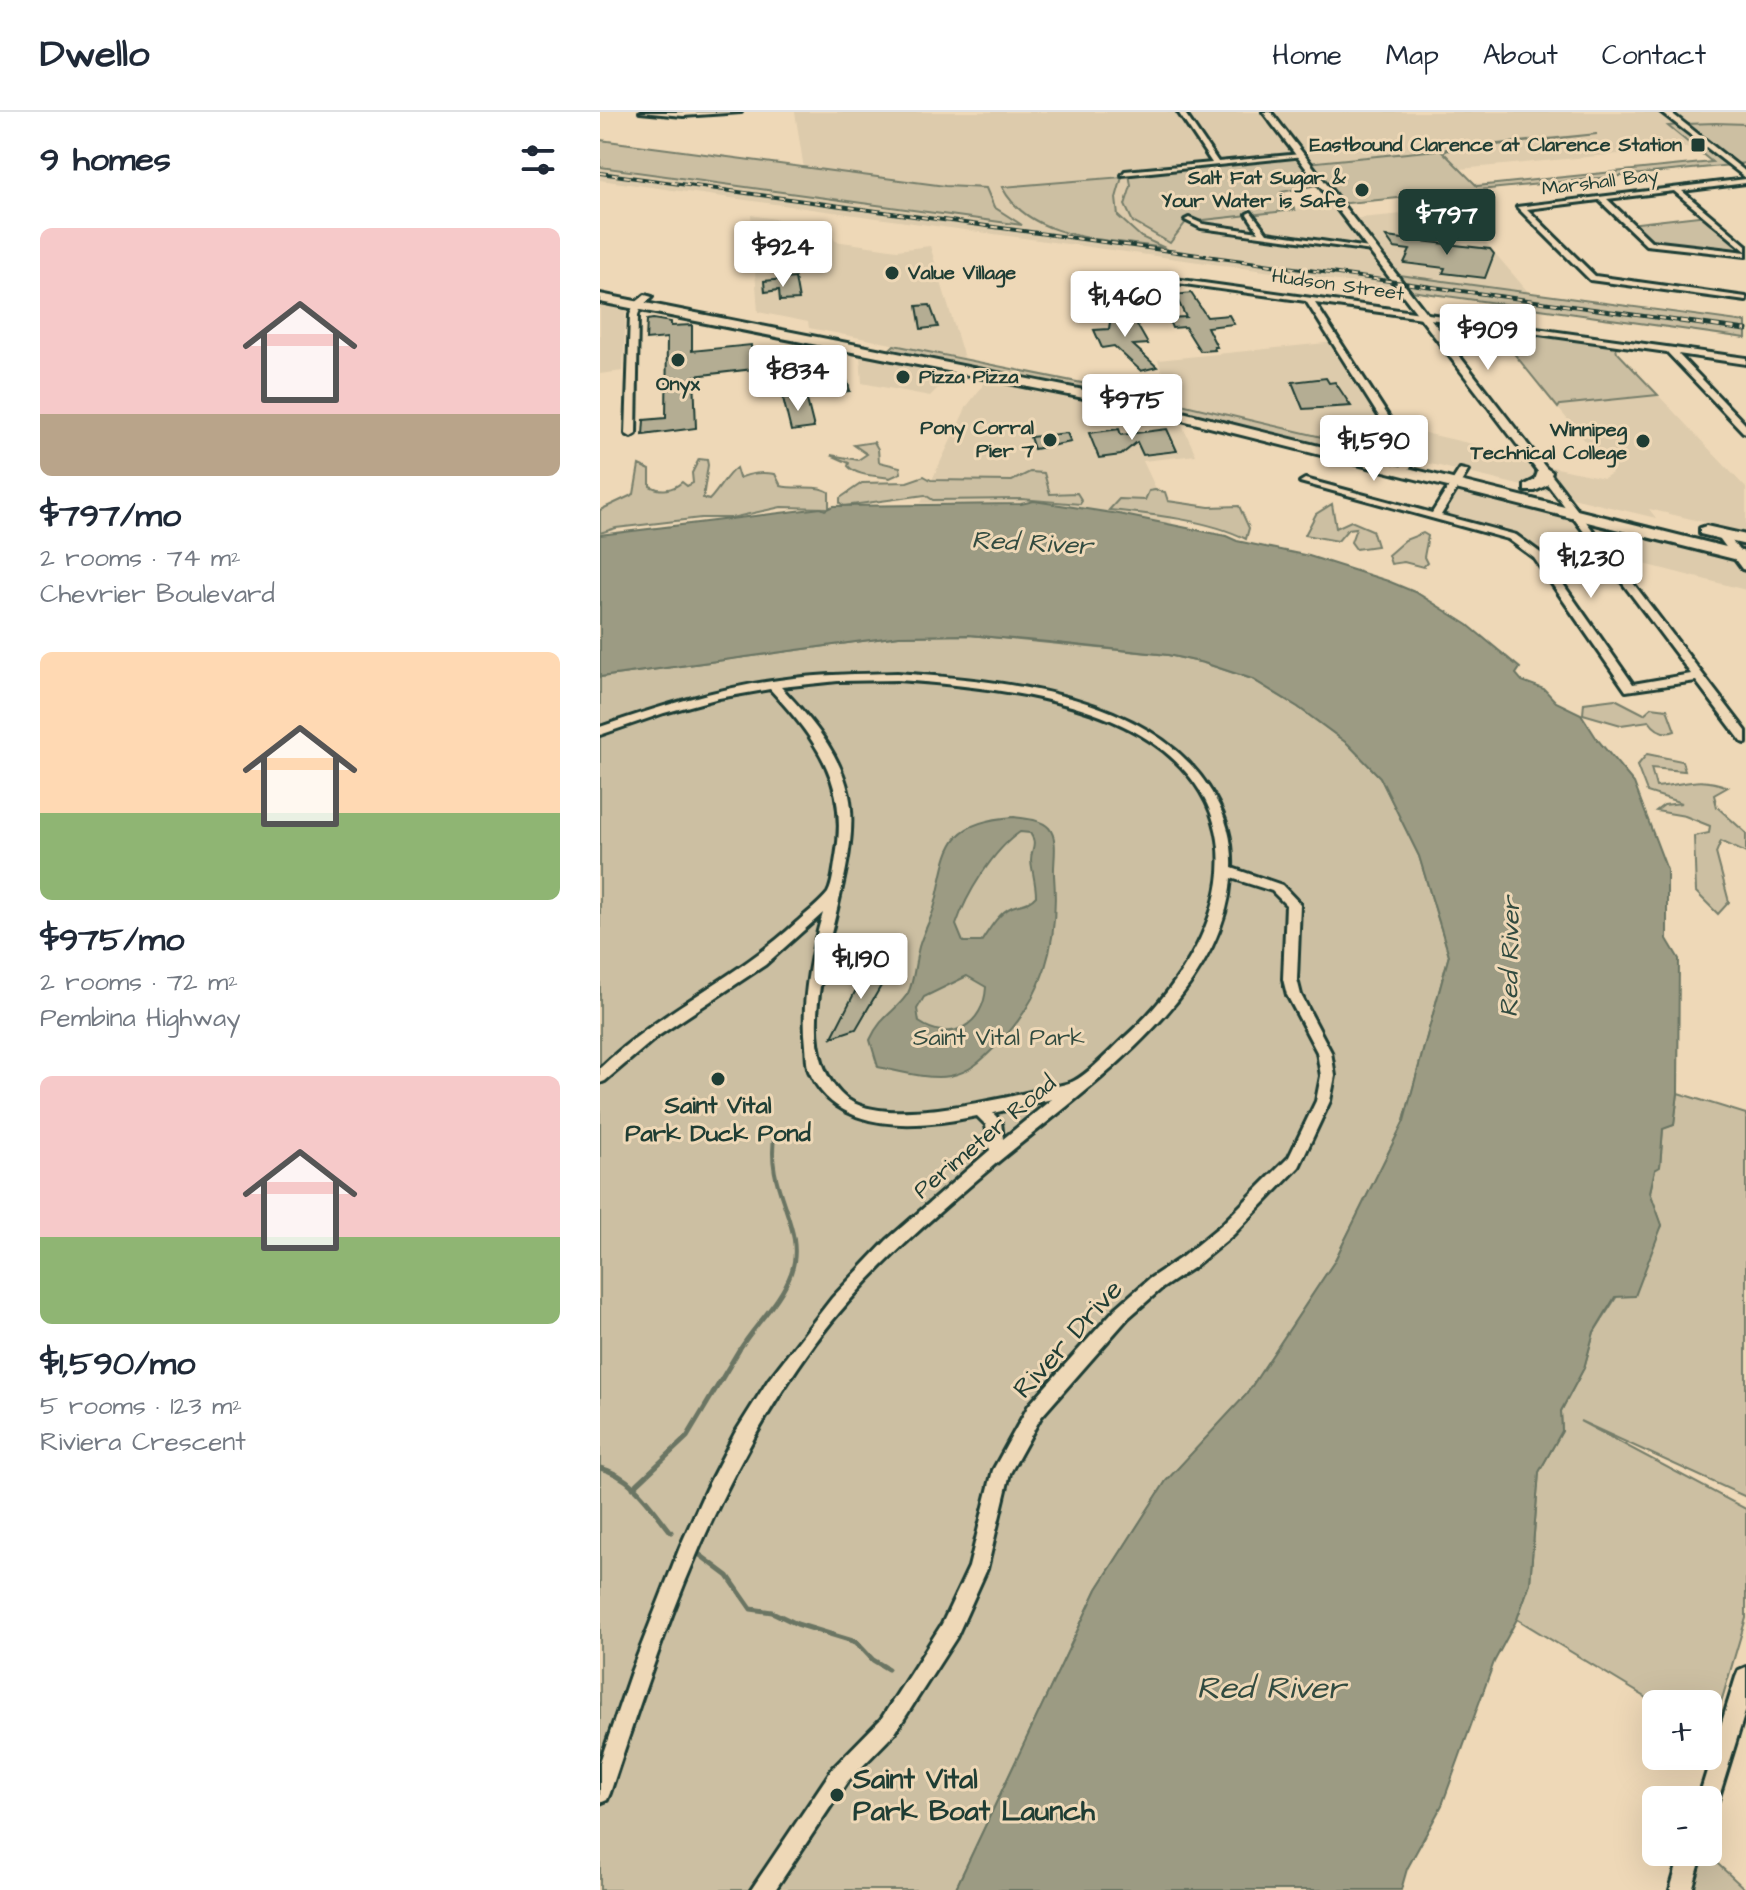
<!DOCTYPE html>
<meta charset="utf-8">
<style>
:root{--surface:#fff;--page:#f2f2f3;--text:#1f2937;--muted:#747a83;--line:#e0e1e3;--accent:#1f3d34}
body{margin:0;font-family:"Architects Daughter",sans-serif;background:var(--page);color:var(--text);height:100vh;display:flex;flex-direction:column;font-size:30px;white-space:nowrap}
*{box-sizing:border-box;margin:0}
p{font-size:26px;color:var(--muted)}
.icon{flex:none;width:44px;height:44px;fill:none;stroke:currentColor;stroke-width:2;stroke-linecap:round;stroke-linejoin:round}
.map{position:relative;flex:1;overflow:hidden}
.side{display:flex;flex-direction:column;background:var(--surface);width:600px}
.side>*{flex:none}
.controls{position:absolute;left:1042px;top:1578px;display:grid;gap:16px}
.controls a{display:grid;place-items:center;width:80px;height:80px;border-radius:12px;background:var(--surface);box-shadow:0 8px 32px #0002;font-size:40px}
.price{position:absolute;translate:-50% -68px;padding:0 18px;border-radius:8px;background:#fff;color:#222;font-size:26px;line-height:52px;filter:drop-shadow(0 2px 4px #0008)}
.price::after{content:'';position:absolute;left:50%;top:48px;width:24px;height:18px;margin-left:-12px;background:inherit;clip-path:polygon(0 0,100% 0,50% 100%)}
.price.on{background:var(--accent);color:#fff}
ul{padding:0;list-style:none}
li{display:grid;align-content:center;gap:16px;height:424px;padding:0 40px}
li span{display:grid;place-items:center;height:248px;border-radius:12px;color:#555}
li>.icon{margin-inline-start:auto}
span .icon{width:144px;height:144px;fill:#fffc;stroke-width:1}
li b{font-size:34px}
h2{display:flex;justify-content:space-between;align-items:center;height:96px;padding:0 40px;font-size:34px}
header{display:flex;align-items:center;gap:48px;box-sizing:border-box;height:112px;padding:0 40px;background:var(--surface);border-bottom:2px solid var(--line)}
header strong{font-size:38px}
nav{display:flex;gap:44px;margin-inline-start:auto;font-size:28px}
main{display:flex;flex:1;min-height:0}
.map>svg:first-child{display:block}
</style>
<header>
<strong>Dwello</strong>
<nav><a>Home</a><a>Map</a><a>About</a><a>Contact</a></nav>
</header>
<main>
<section class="side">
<h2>9 homes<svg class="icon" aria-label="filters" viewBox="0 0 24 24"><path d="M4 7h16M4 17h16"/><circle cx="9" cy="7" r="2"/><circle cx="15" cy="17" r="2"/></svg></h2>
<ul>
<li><span style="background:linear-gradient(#f6c9c9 75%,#b9a48a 0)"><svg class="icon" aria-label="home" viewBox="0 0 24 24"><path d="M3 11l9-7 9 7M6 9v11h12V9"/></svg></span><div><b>$797/mo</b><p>2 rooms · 74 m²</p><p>Chevrier Boulevard</p></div></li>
<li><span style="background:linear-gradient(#ffd9b3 65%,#8fb573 0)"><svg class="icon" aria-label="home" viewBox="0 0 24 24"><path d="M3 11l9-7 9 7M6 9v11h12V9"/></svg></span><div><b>$975/mo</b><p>2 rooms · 72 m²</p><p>Pembina Highway</p></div></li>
<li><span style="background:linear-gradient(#f6c9c9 65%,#8fb573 0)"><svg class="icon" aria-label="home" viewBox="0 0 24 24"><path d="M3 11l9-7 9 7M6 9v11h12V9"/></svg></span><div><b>$1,590/mo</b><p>5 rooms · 123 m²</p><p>Riviera Crescent</p></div></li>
</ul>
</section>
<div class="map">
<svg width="1146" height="1778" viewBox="0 0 1146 1778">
<rect width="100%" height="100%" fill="#eed8b7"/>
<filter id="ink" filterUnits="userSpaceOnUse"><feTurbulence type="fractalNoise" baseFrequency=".0125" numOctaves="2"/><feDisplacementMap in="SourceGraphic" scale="16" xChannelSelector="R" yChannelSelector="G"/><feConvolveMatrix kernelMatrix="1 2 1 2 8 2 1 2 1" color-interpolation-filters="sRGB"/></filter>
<g filter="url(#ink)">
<g fill="#ddcbac" fill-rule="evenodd">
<path d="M195,0H1146V12L1069,14L1094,35L860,57L841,37L531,69L525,88L533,109L569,131L586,110L738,92L749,107L857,97L929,181L793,162L804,178L0,68V55L419,111L394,95L385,76L345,74L204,57ZM520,76L516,86L518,104L536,122L560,134L464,120Z"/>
<path d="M151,103L229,116L235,129L297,138L330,134L364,246L209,216L208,210L158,200Z"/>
<path d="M0,193L26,198L23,259L0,262Z"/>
<path d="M736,230L790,313L933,346L938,352L1004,366L1012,361L958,296L960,293L1058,283L1146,376V420L1049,397L1056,406L572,290L558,248Z"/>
<path d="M264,238L357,257L330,284L262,271L260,244Z"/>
<path d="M391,263L577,302L596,343L543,349L573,413L434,389L421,392L321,391L367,294Z"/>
<path d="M855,371L1146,445V478L1005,442L989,421L930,435L922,430L835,404Z"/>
</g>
<g fill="#ccbfa2" stroke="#767e6b" stroke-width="2">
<path d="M1116,11L1146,12V51L1137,52L1086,12Z"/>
<path d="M1081,13L1132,53L738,92L722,72L682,80L695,98L586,110L570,131L533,110L525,93L531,74L529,61L701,44L707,51L997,22L842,39L877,74L1112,50L1068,14Z"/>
<path d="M0,28L345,74L386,76L394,95L422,113L0,55Z"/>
<path d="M522,65L516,86L518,104L541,125L565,136C512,127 430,130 402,75Z"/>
<path d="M1107,103L1146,137V142L1049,131L1029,112Z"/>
<path d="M792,162L1146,210V226L804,178Z"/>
<path d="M891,213L1015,231L1017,240L1058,283L960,293L958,296Z"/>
<path d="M294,233L551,285L811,346L804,358L575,301L285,242Z"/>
<path d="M274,330L278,337L279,350L300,355L301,361L290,366C276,363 258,365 248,354L249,351L231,343L258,348L267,342L254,333Z"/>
<path d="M99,347L107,348L108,353L103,386L109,388C119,378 125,364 136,356L139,366C152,361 161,360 175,362L181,374C196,378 216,372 229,380V396L181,395L131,406H101L16,416L0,421V398L34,382L39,353L50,358V374C61,380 73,378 82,370L87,374L93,371L92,361Z"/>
<path d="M430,360L444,361L450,382L477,381L482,389L480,392L421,387L333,388L325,383L244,394L240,391V386L262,371L307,370L324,364L331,368L412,369Z"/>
<path d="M555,378L565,380L568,389L609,395L639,394L649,416L646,427C610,408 550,402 509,398L519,387L545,388L549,379Z"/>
<path d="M732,392L736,416L751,409L772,418L777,434L756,437L751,430L756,416L748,417L738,429L705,423L716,402Z"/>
<path d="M823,421L828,424L824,445L827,451L823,455L804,450L791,452L788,443L805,428Z"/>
<path d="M369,523L568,543L604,551L652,567L698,595L748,632L780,665L819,744L849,843L804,1009L734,1150L646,1283L566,1369L497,1477L355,1778H0V565L299,524Z"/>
<path d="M1015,587L1044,602L1052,595L1067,597L1075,619C1064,623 1056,619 1049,609L1021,613L983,602L984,591Z"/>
<path d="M1047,642L1082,649L1085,659L1051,656L1056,675C1085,673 1097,663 1128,675L1114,683L1117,695L1146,721V741L1121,729L1116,741L1129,790L1118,802L1096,780L1094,724L1109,721L1110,714L1085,704L1056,699L1064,693L1082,691L1047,680L1037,654Z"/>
<path d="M1078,981L1146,1002V1385L980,1309L1146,1397V1506L1111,1624L1108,1623V1592H1057L917,1507L930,1471L939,1360L962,1319L961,1299L984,1256L994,1220L1062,1114L1050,1080L1055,1057L1060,1054L1063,1016L1074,1013Z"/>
<path d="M1093,1740H1105L1146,1778H1081Z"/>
</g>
<g fill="#9c9b83" stroke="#6a7563" stroke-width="2" fill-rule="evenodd">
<path d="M434,389L519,402L626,424L637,429L709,444L788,469L817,481L868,513L920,556L916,562L922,569L944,577L956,590L981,602L997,627L1034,671L1067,758V827L1079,847L1078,981L1074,1013L1063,1017L1060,1055L1055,1058L1050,1080L1062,1113L1035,1184L1015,1185L994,1220L984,1256L961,1299L962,1319L939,1360L930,1471L917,1507L894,1550L842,1693L807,1757L801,1778H355L497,1477L566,1369L646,1283L734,1150L804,1009L849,843L819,744L780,665L748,632L698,595L652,567L604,551L568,543L448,530L369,523L299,524L0,565V423L221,396L225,398L233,394L421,392Z"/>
<path d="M414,705C425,707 441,707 449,716C459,728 453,749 454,763C459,830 444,888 395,935C381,949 370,960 350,964C329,968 298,959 278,955L270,928C281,903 297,899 308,881C314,870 315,851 318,839C321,823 331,809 335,793C349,738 343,710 414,705ZM420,720L430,721C438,733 431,736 431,748C432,760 436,771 436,784C428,793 422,791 412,795C398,801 389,818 381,830H363L356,813C366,783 393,738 420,720ZM367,864L386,875C384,913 351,932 319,910L317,897L324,885Z"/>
</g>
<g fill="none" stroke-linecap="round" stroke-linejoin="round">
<path stroke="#6a7563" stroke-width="4" d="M138,1240C154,1213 180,1191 191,1161C208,1115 163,1077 175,1021"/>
<g stroke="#6a7563" stroke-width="5">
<path d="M0,1356C33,1364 51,1395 71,1420"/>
<path d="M33,1376L87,1325L139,1238"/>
<path d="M100,1443L128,1464L151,1497L172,1500L197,1512L256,1530L273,1548L288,1557"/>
</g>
</g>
<g fill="#b4ad93" stroke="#1f3d34" stroke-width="2">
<path d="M786,125L890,137L894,142L885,166L843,161L845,156L804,151L810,138L794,136Z"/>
<path d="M195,166L199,188L180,189L179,178L165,180L164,169Z"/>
<path d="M591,181L607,205L629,203L634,212L607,215L617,235H614L615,238L600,239L585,215L572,216L568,206L586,205L575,183Z"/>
<path d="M330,193L338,215L321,217L317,194Z"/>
<path d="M512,196H529L527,212L536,211L548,232L533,233L557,255L541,259L514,234L502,236L494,218L509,217Z"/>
<path d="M53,207L71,210V214L92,213V239L151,233L153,257L94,264L96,316L43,323L44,308L66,306L67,226L46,228L47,208Z"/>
<path d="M242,249L250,279L227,282L219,252Z"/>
<path d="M726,266L729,271L735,270L751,294L703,297L692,270Z"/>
<path d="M206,284L214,316L191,319L183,286Z"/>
<path d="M519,317L521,323L567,317L577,339L543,343L537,330L521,343L499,346L489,321Z"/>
<path d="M467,321L471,330L434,337L430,325Z"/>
<path d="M292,855L256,917L232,925L263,864Z"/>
</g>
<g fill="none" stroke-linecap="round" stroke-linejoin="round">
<defs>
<g id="minor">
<path d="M40,0H141L83,4Z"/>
<path d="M578,0H584L618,50L701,42L704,44L522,63L525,59L612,51Z"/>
<path d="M1146,67V71L1082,79L1146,133V139L1074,79L1007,87L1051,129L1146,140V144L1046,133L999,88L927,97L995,164L1146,185V189L990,168L917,95Z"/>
<path d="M651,100L667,121L776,137L772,139L601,116L585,108L589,106L603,112L659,120L647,102Z"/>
<path d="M560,165L1146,246V252L1078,242L1146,313V321L1143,320L1067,240L715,191L816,347L807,360H801L799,358L806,347L706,189L563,169H560Z"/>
<path d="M45,183L52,185L41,195L38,203L36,322L31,325L26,322L30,203L34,192Z"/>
<path d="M860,357L868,359L841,403L916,423L942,442L1033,572L1091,562L957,384L965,382L1146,619V631L1142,630L1096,569L1026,579L934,446L908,427L700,370L705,367L832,401Z"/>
<path d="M1122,420L1126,421L1146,448V458L1142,457L1117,423Z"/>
<path d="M297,561C404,569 557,581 615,686C627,707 633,732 632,756L682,773L700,792L697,867L701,883L731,940L735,964L730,989L699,1055L633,1123L594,1155L561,1177L528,1206L441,1305L410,1361L387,1457L356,1526L295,1621L247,1670L175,1778H151L233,1656L281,1607L342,1512L369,1455L393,1358L429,1293L516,1196L549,1167L582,1145L621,1113L689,1045L716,989L721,964L717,940L687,883L683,867L686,793L672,779L631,766C623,891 472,986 386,1060C325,1112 263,1166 215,1231C113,1371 64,1518 10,1681L7,1688L0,1691V1650L31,1560L80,1435L106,1377L135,1321L169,1267L232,1186L287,1128L390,1038L386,1013L377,1004C319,1016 237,1024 209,959C206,951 207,942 206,934C201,890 210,844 223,801L165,853L58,924L5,969L0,971V956C59,899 137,866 197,810C207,801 220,791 228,781C233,772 234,756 236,745C249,672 217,628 170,577L119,586L64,601L0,623V615C59,595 118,576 179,568C219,562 258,562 297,561ZM297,568C381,574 497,585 564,639C670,725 606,853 524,926C510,939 488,963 472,970C462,974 449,975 439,978C406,986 372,993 338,997C310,1000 261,1004 240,981C176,911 267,769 249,683C240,640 210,606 181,575L238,569ZM452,987L403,1027L401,1010L393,1001Z"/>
<path d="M1146,1555V1597L1118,1688L1115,1695L1108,1698V1688H1098L1136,1565L1139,1558Z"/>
<path d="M1081,1740H1103L1092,1778H1070Z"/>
</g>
<g id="tertiary">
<path d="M663,0H671L966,382V386H958Z"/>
<path d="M1061,0H1070L1146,60V66Z"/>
</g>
<g id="primary">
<path d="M0,182L534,288L1146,440V450L534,296L0,190Z"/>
<path d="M944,355L952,360L947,373L935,379H925V373L935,368L939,357Z"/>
<path d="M1106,414L1146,423V433L1100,422V416Z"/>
</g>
</defs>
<use href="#minor" stroke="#1f3d34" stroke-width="6"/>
<use href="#tertiary" stroke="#1f3d34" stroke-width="6"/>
<use href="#primary" stroke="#1f3d34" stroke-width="6"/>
<use href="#minor" fill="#eed8b7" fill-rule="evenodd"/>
<use href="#tertiary" fill="#eed8b7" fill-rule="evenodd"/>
<use href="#primary" fill="#eed8b7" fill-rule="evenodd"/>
<defs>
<path id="rail-far1" d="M0,61L1095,211"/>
<path id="rail" d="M1080,209L1146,218"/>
</defs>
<use href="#rail-far1" stroke="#1f3d34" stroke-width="4"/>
<use href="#rail" stroke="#1f3d34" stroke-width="5"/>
<use href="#rail-far1" stroke="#eed8b7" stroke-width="2" stroke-dasharray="6" stroke-linecap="butt"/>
<use href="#rail" stroke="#eed8b7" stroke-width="3" stroke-dasharray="8" stroke-linecap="butt"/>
</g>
</g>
<g fill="#1f3d34" stroke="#eed8b7" stroke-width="3">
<rect x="1090" y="25" width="16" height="16" rx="4"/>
<circle cx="762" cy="78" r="8"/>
<circle cx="292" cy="161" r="8"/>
<circle cx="78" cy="248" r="8"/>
<circle cx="303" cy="265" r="8"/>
<circle cx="450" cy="328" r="8"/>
<circle cx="1043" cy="329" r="8"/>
<circle cx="118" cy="967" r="8"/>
<circle cx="237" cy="1683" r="8"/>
</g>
<g text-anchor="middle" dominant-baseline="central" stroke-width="6" stroke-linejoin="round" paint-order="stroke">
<g font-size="20" font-weight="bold" fill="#1f3d34" stroke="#eed8b7" text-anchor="end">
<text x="1082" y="33">Eastbound Clarence at Clarence Station</text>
<text x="746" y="66">Salt Fat Sugar &amp;<tspan x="746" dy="23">Your Water is Safe</tspan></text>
<text x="308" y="161" text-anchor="start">Value Village</text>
<text x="319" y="265" text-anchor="start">Pizza Pizza</text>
<text x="78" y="272" text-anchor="middle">Onyx</text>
<text x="434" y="316">Pony Corral<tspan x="434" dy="23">Pier 7</tspan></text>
<text x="1027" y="318">Winnipeg<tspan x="1027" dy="23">Technical College</tspan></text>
</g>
<g font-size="20" fill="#1f3d34" stroke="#eed8b7">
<text transform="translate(1000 70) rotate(-7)">Marshall Bay</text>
<text transform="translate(738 173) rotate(8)">Hudson Street</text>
</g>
<g font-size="24" fill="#304a3f" stroke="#eed8b7">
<text x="399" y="926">Saint Vital Park</text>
</g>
<g font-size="24" font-weight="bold" fill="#1f3d34" stroke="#eed8b7">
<text x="118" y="994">Saint Vital<tspan x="118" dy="28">Park Duck Pond</tspan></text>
</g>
<g font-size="24" fill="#1f3d34" stroke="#eed8b7">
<text transform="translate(385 1025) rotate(-40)">Perimeter Road</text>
</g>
<g font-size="26" font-style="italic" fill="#324b40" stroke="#eed8b7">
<text transform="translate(432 431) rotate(3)">Red River</text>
<text transform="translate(910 845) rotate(-89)">Red River</text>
</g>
<g font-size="28" fill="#1f3d34" stroke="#eed8b7">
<text transform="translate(468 1227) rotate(-48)">River Drive</text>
</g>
<g font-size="28" font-weight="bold" fill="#1f3d34" stroke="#eed8b7" text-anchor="start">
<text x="253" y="1667">Saint Vital<tspan x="253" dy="32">Park Boat Launch</tspan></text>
</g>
<g font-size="32" font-style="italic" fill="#324b40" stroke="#eed8b7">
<text x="671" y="1576">Red River</text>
</g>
</g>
</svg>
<div class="controls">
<a>+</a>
<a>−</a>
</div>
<b class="price on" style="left:847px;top:145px">$797</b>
<b class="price" style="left:183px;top:177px">$924</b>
<b class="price" style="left:525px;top:227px">$1,460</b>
<b class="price" style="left:888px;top:260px">$909</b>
<b class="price" style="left:198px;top:301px">$834</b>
<b class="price" style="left:532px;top:330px">$975</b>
<b class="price" style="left:774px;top:371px">$1,590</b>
<b class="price" style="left:991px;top:488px">$1,230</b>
<b class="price" style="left:261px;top:889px">$1,190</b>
</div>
</main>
